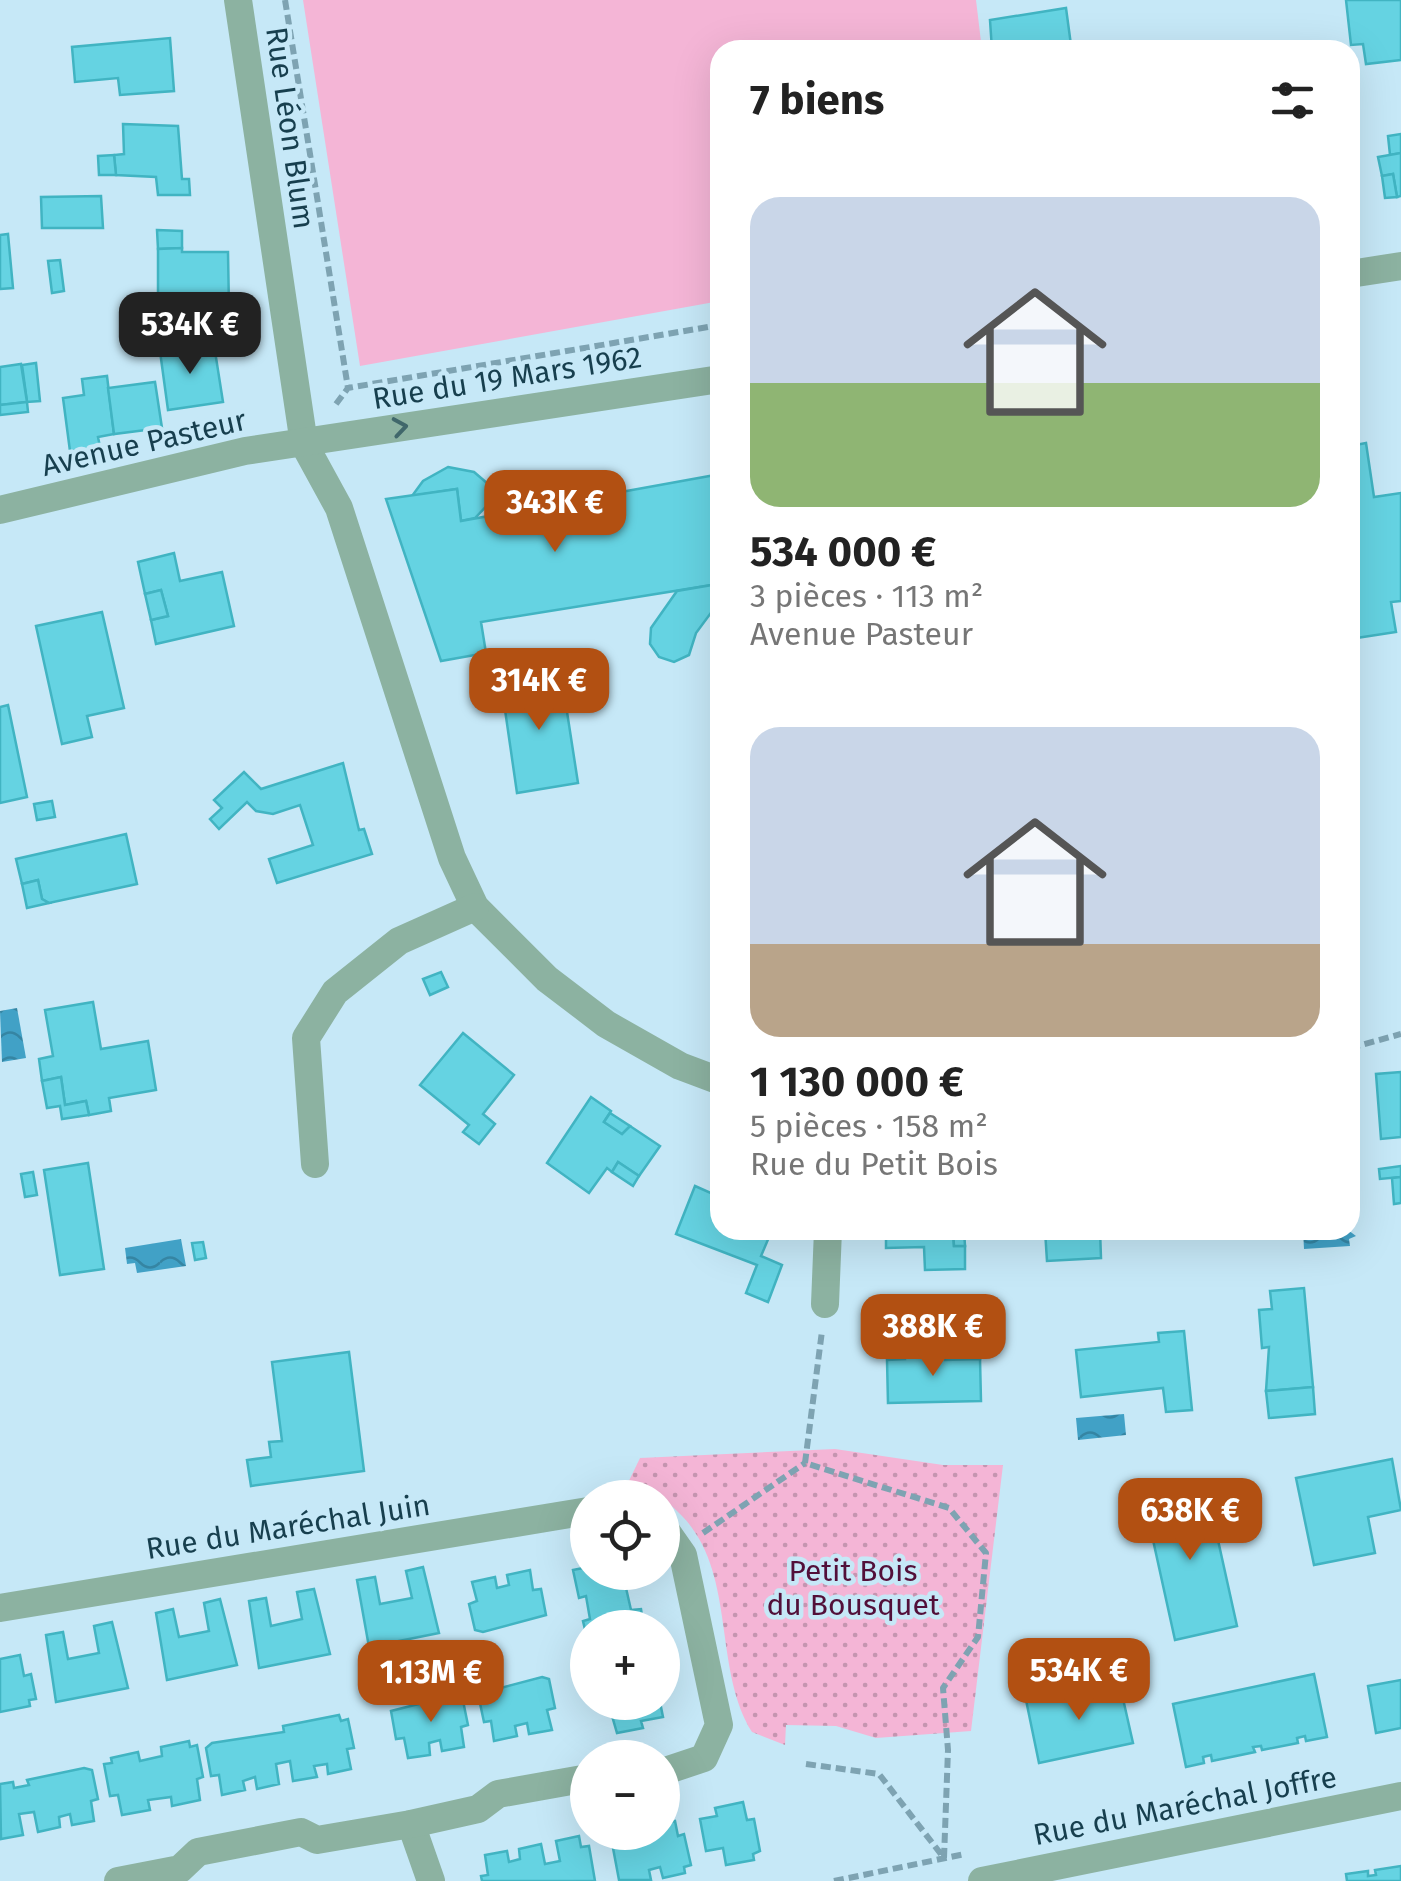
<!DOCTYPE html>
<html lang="fr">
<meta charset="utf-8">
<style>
:root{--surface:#fff;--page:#f2f2f2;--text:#222;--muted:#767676;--accent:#b25012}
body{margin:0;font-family:"Fira Sans",sans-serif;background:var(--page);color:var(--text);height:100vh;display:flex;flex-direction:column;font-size:38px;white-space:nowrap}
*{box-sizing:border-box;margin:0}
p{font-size:32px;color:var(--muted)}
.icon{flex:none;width:55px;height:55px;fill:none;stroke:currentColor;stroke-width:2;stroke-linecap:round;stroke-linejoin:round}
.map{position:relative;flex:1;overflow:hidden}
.drawer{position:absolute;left:710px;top:40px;width:650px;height:1200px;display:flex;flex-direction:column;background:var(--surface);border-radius:30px;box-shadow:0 10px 40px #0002}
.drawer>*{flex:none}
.buttons{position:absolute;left:570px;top:1480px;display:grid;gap:20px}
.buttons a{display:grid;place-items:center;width:110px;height:110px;border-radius:50%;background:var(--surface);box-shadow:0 10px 40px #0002;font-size:50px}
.price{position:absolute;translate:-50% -85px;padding:0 22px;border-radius:20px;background:var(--accent);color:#fff;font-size:32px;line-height:65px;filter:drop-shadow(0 2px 5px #0008)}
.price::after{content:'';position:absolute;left:50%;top:60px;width:30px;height:22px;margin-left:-15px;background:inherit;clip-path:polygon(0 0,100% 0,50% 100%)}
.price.selected{background:#222;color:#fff}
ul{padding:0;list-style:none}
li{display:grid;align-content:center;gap:20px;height:530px;padding:0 40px}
li span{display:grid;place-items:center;height:310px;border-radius:30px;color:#555}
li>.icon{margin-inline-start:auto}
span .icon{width:180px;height:180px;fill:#fffc;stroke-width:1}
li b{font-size:42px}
h2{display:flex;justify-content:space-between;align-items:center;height:120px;padding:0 40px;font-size:42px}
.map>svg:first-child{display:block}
</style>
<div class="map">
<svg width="1401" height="1881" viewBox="0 0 1401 1881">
<defs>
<pattern id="park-dots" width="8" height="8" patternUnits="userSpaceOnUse" patternTransform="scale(2.5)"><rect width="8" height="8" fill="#f4b5d6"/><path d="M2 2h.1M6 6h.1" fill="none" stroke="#c595b0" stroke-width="1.8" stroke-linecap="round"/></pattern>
<pattern id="water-waves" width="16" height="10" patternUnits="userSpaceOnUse" patternTransform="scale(2.5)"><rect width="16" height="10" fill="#41a1c6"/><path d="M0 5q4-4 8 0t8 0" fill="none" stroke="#3585a3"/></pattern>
</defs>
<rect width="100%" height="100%" fill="#c6e8f7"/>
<path fill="#f4b5d6" d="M303,0H976L982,50H720V301L360,366Z"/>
<path fill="url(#park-dots)" d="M835,1449L943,1465H1003L971,1731L876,1738L836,1726L786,1725L785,1745L752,1732C715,1673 734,1585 692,1528C682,1513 665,1501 653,1489H625L640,1458Z"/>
<g fill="url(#water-waves)">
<path d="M17,1008L26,1058L2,1062L0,1011Z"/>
<path d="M1303,1230H1348L1356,1236L1349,1239L1350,1246L1304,1249Z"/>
<path d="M181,1239L186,1266L137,1273L135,1263L127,1264L125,1248Z"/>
<path d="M1124,1414L1126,1435L1078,1440L1076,1418Z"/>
</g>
<g fill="#65d3e2" stroke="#41b4c2" stroke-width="2.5">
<path d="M1346,0H1401V60L1366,64L1363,44L1351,45Z"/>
<path d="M1066,8L1071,45L992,50L990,20Z"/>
<path d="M170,38L174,91L120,95L118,78L75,82L72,47Z"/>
<path d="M123,124L178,126L182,179H189L190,195H158L156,177L116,175L114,155L124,154Z"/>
<path d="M1401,134V153L1390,155L1388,136Z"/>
<path d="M1401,153V196L1397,197L1393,174L1382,176L1378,157Z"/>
<path d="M114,155L116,175H99L98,156Z"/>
<path d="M1393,174L1397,197L1385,198L1382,176Z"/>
<path d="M101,196L103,228H42L41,197Z"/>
<path d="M157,230L182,231V248L158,249Z"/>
<path d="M8,234L13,288L0,289V235Z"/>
<path d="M182,248V252H228L229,309L158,310V249Z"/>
<path d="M60,260L64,291L52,293L48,261Z"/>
<path d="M213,338L215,351L188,354L186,341Z"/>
<path d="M186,341L188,354L215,351L223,402L168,410L159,344Z"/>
<path d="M36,363L40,401L27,402L22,365Z"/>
<path d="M21,364L27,402L0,405V367Z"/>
<path d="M107,376L114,434L98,437L100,447L70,451L63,398L84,395L82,379Z"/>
<path d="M155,382L162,428L114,434L108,388Z"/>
<path d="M27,402L28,412L0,415V405Z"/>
<path d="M1366,443L1374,497L1401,493V601L1391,602L1396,632L1350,639V446Z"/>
<path d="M448,467L474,472L494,489L497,495L475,518L461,521L457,489L412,496L423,481Z"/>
<path d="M715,475L720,505V630L712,585L481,622L486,653L441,661L386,499L457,489L461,521Z"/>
<path d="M174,553L180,581L222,572L234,626L156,644L151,620L168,616L161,590L145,594L138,562Z"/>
<path d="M712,585L716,606L696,633L689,655L674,662L659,657L650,644L651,628L677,591Z"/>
<path d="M161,590L168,616L151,620L145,594Z"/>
<path d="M102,612L124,708L87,716L92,737L62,744L36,626Z"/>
<path d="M561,673L578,783L517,793L501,682Z"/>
<path d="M8,705L27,797L0,803V707Z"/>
<path d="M343,763L359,830L364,829L372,854L277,883L269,859L313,845L300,805L273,814L256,811L247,802L219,829L210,819L222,808L214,800L244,772L261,789Z"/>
<path d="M52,801L55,817L37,820L34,804Z"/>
<path d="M126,834L137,884L49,903L42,899L38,880L22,884L16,859Z"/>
<path d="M38,880L42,899L49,903L27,908L22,884Z"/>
<path d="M441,972L448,987L430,995L423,979Z"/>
<path d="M93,1002L101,1049L148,1041L156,1090L109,1098L111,1111L89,1115L86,1101L65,1105L61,1077L42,1081L39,1059L53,1056L45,1010Z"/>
<path d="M463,1033L514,1075L483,1114L495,1124L479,1144L463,1132L469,1125L420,1085Z"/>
<path d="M1401,1072V1137L1381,1139L1376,1074Z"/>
<path d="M61,1077L65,1105L86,1101L89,1115L62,1119L60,1106L47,1108L42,1081Z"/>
<path d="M591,1097L611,1111L604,1122L622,1134L630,1126L660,1146L639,1176L618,1162L612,1172L607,1168L589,1193L547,1163Z"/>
<path d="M610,1113L630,1126L622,1134L604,1122Z"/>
<path d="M618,1162L639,1176L633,1186L612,1172Z"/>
<path d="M88,1163L104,1269L60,1275L44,1170Z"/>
<path d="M1401,1166V1177L1380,1179L1379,1169Z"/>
<path d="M33,1172L37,1195L25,1197L21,1174Z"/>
<path d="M1401,1177V1203L1394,1204L1392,1178Z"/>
<path d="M695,1186L720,1197V1230H772L761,1256L782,1265L768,1302L746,1293L757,1265L676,1234Z"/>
<path d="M886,1230H953L954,1246H965V1269L925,1270L924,1247L886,1248Z"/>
<path d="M953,1230H964L965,1246H954Z"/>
<path d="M1045,1230H1100L1101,1258L1047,1261Z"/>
<path d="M203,1242L206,1258L195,1260L192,1243Z"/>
<path d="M1304,1288L1313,1387L1266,1391L1269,1347L1262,1348L1259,1310L1272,1309L1270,1291Z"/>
<path d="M1184,1331L1192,1410L1166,1412L1163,1388L1081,1397L1076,1350L1159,1342L1158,1333Z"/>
<path d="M979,1346L980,1359L945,1360L944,1348Z"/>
<path d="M349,1352L364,1471L251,1486L247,1460L271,1457L269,1442L282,1441L272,1362Z"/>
<path d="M944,1352L945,1360L980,1359L981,1401L888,1403L887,1360L905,1359V1354Z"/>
<path d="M1313,1387L1315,1414L1269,1418L1266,1391Z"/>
<path d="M1392,1459L1401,1510L1368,1517L1375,1553L1314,1565L1296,1478Z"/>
<path d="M1206,1486L1237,1626L1175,1640L1144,1499Z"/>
<path d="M423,1567L439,1633L369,1647L357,1580L375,1577L380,1604L412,1598L406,1571Z"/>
<path d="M588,1567V1572H633L636,1586L626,1588L631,1610L641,1609L644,1628H588V1642L583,1621L590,1619L586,1596L579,1598L573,1570Z"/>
<path d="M530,1570L533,1590L541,1589L546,1615L483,1632L475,1630L469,1604L477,1601L472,1582L495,1577L497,1588L509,1585L507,1575Z"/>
<path d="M314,1589L330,1654L259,1668L249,1601L266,1598L271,1626L302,1619L297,1592Z"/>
<path d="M220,1599L237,1665L167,1680L156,1613L173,1609L179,1637L209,1631L204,1603Z"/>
<path d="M112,1622L128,1688L56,1702L46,1635L63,1632L68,1659L99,1653L94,1626Z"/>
<path d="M20,1655L24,1676L31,1674L36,1699L29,1700L30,1706L0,1712V1659Z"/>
<path d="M1314,1674L1327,1737L1306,1741L1305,1736L1297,1738L1298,1743L1262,1750L1261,1746L1253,1747L1255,1752L1212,1761L1211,1755L1203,1757L1204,1763L1186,1767L1173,1704Z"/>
<path d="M542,1677L549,1679L555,1708L547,1710L552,1730L529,1734L527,1723L515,1726L517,1736L494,1741L491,1721L484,1722L478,1694Z"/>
<path d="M1401,1680V1728L1376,1733L1368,1686Z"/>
<path d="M1119,1681L1133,1743L1039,1763L1026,1700L1047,1696L1048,1701L1057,1700L1056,1694L1089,1687L1090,1692Z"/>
<path d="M454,1695L462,1696L468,1725L461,1727L464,1747L442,1751L440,1740L429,1743L430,1755L408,1758L404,1738L396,1739L391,1711Z"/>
<path d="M608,1702H660L663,1717L641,1721L643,1728L617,1733Z"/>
<path d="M339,1715L341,1721L348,1719L354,1748L347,1749L351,1769L328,1774L327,1764L314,1766L317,1777L293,1781L290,1761L276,1764L279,1784L257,1789L255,1777L243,1781L245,1790L222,1795L219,1775L211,1776L206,1748L212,1743L284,1732L283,1726Z"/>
<path d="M189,1741L190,1747L197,1745L203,1777L197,1779L200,1800L172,1806L171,1797L148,1800L150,1810L122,1815L118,1795L110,1796L104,1764L112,1763L111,1758L138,1752L140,1761L162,1756L161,1747Z"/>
<path d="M84,1768L92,1770L98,1799L91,1801L94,1821L72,1825L70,1814L59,1817L60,1827L38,1832L34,1812L19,1814L23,1835L1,1839L0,1784L13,1782L14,1788L29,1785L27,1780Z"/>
<path d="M743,1802L747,1820L754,1819L760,1851L753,1854L754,1860L726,1865L723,1848L706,1851L700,1819L717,1816L715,1808Z"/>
<path d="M675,1821L678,1836L684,1834L691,1865L684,1867L685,1873L663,1878L660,1867L649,1870L651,1880H619L613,1848L621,1847L618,1833L641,1832L642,1839L662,1832V1824Z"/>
<path d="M579,1836L581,1847L589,1846L595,1881H482L481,1876L488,1875L485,1855L507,1851L509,1862L520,1859L519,1849L541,1844L545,1864L560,1861L556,1841Z"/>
<path d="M1401,1866V1881H1347L1346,1874L1368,1871V1876L1376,1875L1375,1870Z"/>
</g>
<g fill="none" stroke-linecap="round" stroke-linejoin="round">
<g stroke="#7ea3b2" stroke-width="6" stroke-dasharray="10 5" stroke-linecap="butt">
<path d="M285,0L348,388"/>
<path d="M336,404L348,388L720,325"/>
<path d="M1350,1048L1401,1034"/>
<path d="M703,1533L805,1463"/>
<path d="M806,1764L879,1774L944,1858L948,1750L943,1688L978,1637L986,1553L949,1508L805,1463L822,1331"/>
<path d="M834,1881L965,1854"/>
</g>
<g stroke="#8cb2a1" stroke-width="28">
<path d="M238,0L304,444L339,508L452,858L475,907L547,979L606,1024L680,1066L720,1081"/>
<path d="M1350,274L1401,266"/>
<path d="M0,510L245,451L720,379"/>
<path d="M315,1164L306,1038L335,992L399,941L475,907"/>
<path d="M825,1304L828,1230"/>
<path d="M662,1525L683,1555L719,1725L704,1758L662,1772"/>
<path d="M0,1608L588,1511"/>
<path d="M411,1824L431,1881"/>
<path d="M118,1881L180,1869L198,1852L301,1832L317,1840L411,1824L478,1809L498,1794L588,1778"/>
<path d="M982,1881L1401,1796"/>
</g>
</g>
<defs><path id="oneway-chevron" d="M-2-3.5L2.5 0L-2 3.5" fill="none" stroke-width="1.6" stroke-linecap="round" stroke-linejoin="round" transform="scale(2.5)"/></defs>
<use stroke="#40676b" href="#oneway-chevron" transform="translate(400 427) rotate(-9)"/>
<g text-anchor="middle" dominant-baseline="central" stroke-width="9" stroke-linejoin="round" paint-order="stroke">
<g font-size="30" fill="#173f4e" stroke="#c6e8f7">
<text transform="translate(290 128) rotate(82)">Rue Léon Blum</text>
<text transform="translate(507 378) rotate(-9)">Rue du 19 Mars 1962</text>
<text transform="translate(144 443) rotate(-13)">Avenue Pasteur</text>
<text transform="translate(288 1527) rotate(-9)">Rue du Maréchal Juin</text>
<text transform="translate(1185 1806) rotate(-11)">Rue du Maréchal Joffre</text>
</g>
<g font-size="30" fill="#520f39" stroke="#c6e8f7">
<text x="853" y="1571">Petit Bois<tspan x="853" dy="34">du Bousquet</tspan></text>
</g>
</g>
</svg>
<div class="buttons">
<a><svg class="icon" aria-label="locate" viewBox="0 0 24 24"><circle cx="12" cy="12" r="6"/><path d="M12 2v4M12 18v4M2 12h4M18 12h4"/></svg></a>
<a>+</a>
<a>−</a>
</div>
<b class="price selected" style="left:190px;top:377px">534K €</b>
<b class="price" style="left:555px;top:555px">343K €</b>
<b class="price" style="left:539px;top:733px">314K €</b>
<b class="price" style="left:933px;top:1379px">388K €</b>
<b class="price" style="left:1190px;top:1563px">638K €</b>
<b class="price" style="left:1079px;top:1723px">534K €</b>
<b class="price" style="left:431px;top:1725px">1.13M €</b>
<section class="drawer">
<h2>7 biens<svg class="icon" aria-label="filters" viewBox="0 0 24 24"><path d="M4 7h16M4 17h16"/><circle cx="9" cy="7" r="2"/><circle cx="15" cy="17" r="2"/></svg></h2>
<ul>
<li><span style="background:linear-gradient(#c9d6e8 60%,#8fb573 0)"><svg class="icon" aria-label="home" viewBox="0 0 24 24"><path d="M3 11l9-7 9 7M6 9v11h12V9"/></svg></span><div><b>534 000 €</b><p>3 pièces · 113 m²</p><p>Avenue Pasteur</p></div></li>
<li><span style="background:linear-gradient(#c9d6e8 70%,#b9a48a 0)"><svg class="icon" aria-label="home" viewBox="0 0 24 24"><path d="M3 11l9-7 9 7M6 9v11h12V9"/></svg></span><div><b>1 130 000 €</b><p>5 pièces · 158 m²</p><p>Rue du Petit Bois</p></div></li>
</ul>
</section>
</div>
